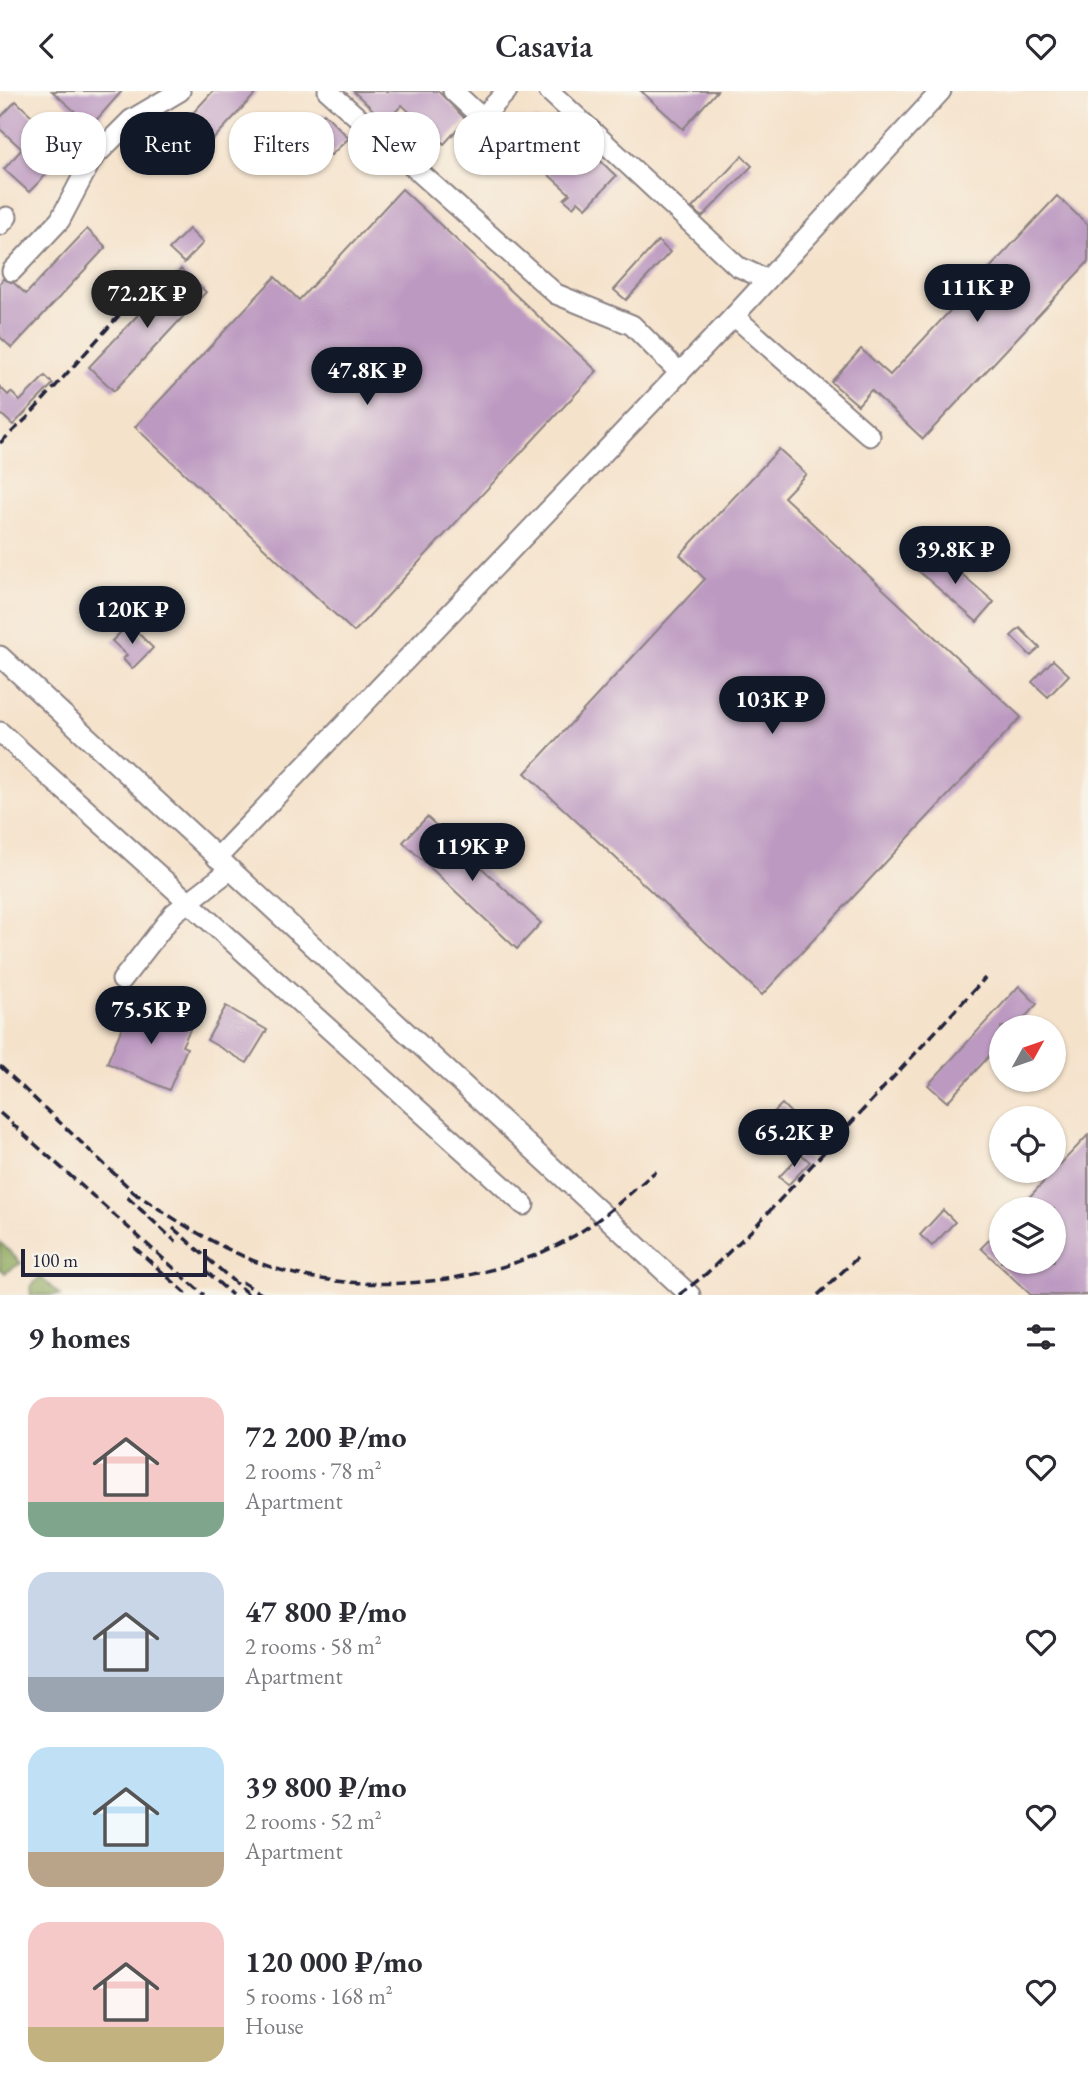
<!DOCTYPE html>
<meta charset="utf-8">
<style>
:root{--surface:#fff;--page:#f7f7f7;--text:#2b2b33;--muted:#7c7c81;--accent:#111827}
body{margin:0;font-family:"EB Garamond",serif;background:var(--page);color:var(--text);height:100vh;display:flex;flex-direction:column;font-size:26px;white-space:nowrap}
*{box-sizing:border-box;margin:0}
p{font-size:23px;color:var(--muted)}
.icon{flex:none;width:38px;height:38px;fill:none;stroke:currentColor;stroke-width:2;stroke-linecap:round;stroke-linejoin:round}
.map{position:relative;height:1204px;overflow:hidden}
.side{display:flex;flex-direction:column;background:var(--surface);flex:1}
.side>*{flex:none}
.banner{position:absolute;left:21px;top:21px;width:700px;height:63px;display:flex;gap:14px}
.needle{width:46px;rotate:50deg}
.tools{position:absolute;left:989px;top:924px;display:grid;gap:14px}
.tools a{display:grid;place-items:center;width:77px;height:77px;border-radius:50%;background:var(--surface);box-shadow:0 2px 5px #0004;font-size:35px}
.scale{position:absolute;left:21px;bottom:18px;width:186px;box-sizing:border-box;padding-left:7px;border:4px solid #22223b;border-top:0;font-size:19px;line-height:24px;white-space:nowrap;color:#22223b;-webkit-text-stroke:5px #f7f3e8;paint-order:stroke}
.price{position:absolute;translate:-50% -60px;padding:0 16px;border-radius:24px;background:var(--accent);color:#fff;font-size:23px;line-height:46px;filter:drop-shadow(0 2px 4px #0008)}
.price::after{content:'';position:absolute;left:50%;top:42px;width:21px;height:16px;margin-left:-10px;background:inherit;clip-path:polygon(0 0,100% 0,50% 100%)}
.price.on{background:#222;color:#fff}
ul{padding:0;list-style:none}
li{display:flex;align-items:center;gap:21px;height:175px;padding:0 28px}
li span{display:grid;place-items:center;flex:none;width:196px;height:140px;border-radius:21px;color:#555}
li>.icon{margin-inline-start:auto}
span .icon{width:84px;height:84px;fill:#fffc;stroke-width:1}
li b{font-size:30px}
h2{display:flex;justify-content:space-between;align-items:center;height:84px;padding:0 28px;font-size:30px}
.tag{padding:0 24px;border-radius:28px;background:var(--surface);box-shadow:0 2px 5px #0004;font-size:24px;line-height:63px}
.tag.on{background:var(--accent);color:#fff}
header{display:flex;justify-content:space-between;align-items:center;height:91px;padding:0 28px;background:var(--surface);font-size:32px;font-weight:600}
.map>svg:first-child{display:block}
</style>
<header><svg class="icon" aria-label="back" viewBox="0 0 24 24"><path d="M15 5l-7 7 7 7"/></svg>Casavia<svg class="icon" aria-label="heart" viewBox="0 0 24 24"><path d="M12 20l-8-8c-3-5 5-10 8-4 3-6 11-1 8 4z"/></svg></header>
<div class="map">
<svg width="1088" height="1204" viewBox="0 0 1088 1204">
<rect width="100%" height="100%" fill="#f7f3e8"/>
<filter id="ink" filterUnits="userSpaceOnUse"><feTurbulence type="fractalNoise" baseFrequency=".0143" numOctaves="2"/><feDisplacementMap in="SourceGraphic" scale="14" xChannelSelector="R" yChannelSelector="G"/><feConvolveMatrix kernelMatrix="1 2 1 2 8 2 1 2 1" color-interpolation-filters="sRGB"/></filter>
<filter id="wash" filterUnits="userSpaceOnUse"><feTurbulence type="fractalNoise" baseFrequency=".00686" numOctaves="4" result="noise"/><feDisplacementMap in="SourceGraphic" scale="28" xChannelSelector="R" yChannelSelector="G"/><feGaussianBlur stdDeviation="1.57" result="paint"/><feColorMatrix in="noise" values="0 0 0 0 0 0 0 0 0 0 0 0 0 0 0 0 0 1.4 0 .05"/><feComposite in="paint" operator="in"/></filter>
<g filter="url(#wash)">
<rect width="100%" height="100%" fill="#f5e2cb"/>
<g fill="#8aa558" stroke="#56644a" stroke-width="2">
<path d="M0,1151L21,1172L5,1182L0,1177Z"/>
<path d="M40,1186L60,1204H31L30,1196Z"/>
</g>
<g id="blocks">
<g fill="#bc99c1">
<path d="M52,0H122L91,35Z"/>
<path d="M213,0H258L195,68L171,46Z"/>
<path d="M353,0H438L466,29L444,53L402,14L386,31Z"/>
<path d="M641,0H717L683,38Z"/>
<path d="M16,10L69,60L29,101L4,78L22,58L0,38V27Z"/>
<path d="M324,22L349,47L331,64L307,39Z"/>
<path d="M536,28L563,54L573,43L616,85L586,117L578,110L573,116L564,108L570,103L541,77L546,73L518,45Z"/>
<path d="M742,65L752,75L702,126L692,117Z"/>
<path d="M402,98L597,280L354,541L135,336L275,186L299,209Z"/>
<path d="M1057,105L1088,134V171L923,348L871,299L858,314L831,291L861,258L890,284Z"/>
<path d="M87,138L106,156L12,257L0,246V192L3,188L14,192L26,203Z"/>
<path d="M189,138L203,152L184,172L169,158Z"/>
<path d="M658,150L670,161L626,209L614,199Z"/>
<path d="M181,178L206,201L114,300L89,276Z"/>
<path d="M45,285L53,293L13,334L0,322V296L8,304L11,301L20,310Z"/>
<path d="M779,358L806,383L784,406L1021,626L762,904L525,682L705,488L680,464Z"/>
<path d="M934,459L994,511L977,531L916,478Z"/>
<path d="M129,533L153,557L132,578L123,568L127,564L112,550Z"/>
<path d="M1020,537L1040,557L1031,565L1011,545Z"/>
<path d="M1053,569L1069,584L1048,606L1032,591Z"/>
<path d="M427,726L541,832L517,858L403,751Z"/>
<path d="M1019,895L1037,913L1016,936H1001V952L947,1011L928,994Z"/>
<path d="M139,911L192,934L182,955L187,957L169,999L107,972L125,930L130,932Z"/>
<path d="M226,915L267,939L247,972L207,949Z"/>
<path d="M782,1013L797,1028L784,1041L769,1026Z"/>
<path d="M1088,1044V1204H1031L981,1157L1001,1137V1171H1054V1118H1018Z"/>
<path d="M801,1063L810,1071L788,1094L779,1086Z"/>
<path d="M943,1119L955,1131L932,1155L920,1144Z"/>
</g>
</g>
</g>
<g filter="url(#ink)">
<use href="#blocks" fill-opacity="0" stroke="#8c8283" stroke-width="2"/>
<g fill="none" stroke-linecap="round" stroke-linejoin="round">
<defs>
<g id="minor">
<path d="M328,0L556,203L632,234L680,282"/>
<path d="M453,0L482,27L507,0"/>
<path d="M549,0L737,175L767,189"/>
<path d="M0,134L7,126"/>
<path d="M12,180L60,129L92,68L131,29L180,0"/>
<path d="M734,225L870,345"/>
<path d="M0,565L690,1204"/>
<path d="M0,641L524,1114"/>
<path d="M217,767L734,225L941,0"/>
<path d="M122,889L174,822L230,779"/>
</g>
</defs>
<use href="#minor" stroke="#8c8283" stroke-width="23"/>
<use href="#minor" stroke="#fff" stroke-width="19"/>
<g stroke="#22223b" stroke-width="3.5" stroke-dasharray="10 5" stroke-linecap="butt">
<path d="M0,352L27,327L149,191"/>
<path d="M0,975L139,1106"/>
<path d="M0,1022L204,1204"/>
<path d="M132,1100C181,1133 230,1165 287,1181C376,1204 492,1193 572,1146C603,1128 629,1103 656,1080"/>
<path d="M127,1106L176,1151"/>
<path d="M173,1137L249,1204"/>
<path d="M134,1156L188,1204"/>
<path d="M206,1180L232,1204"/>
<path d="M242,1191L263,1204"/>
<path d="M679,1204L706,1183L752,1139L985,887"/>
<path d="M818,1204L857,1167"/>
</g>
</g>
</g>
</svg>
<div class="tools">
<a><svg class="needle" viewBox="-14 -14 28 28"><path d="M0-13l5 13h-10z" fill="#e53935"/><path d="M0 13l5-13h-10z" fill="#7c7c81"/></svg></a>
<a><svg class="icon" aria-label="locate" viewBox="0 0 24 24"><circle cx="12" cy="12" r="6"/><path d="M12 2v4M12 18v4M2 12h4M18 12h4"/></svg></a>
<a><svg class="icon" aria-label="layers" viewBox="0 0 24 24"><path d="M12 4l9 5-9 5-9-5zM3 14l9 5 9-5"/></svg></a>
</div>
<div class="scale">100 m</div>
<b class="price" style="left:977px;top:233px">111K ₽</b>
<b class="price on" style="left:147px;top:239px">72.2K ₽</b>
<b class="price" style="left:367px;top:316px">47.8K ₽</b>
<b class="price" style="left:955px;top:495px">39.8K ₽</b>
<b class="price" style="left:132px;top:555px">120K ₽</b>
<b class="price" style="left:772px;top:645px">103K ₽</b>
<b class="price" style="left:472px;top:792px">119K ₽</b>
<b class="price" style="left:151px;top:955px">75.5K ₽</b>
<b class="price" style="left:794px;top:1078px">65.2K ₽</b>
<div class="banner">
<a class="tag">Buy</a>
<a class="tag on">Rent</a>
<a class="tag">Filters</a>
<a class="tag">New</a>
<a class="tag">Apartment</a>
</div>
</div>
<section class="side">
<h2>9 homes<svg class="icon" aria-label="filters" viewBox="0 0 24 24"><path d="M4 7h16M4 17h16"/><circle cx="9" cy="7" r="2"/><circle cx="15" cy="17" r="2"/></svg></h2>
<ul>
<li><span style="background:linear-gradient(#f6c9c9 75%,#7fa58c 0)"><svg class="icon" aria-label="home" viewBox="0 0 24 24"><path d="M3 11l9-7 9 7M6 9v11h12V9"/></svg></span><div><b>72 200 ₽/mo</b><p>2 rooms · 78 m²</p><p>Apartment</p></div><svg class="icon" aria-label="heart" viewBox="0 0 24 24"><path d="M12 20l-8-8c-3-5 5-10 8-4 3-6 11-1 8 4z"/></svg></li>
<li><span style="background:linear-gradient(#c9d6e8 75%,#9aa5b1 0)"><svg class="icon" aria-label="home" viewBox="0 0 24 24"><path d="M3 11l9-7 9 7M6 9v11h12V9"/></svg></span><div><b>47 800 ₽/mo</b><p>2 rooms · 58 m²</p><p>Apartment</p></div><svg class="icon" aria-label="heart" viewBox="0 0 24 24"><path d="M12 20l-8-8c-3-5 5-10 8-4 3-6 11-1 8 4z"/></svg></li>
<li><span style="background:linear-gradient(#bfe0f5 75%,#b9a48a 0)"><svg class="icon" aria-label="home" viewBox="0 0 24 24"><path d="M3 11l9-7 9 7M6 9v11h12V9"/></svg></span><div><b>39 800 ₽/mo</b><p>2 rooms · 52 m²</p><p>Apartment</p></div><svg class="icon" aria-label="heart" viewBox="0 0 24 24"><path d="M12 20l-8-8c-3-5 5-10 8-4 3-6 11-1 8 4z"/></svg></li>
<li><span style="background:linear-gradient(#f6c9c9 75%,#c2b280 0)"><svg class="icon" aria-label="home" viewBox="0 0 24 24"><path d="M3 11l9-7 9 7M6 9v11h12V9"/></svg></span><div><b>120 000 ₽/mo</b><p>5 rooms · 168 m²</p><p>House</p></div><svg class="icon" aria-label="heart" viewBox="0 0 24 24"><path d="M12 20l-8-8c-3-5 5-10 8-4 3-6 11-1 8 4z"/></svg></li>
</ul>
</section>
